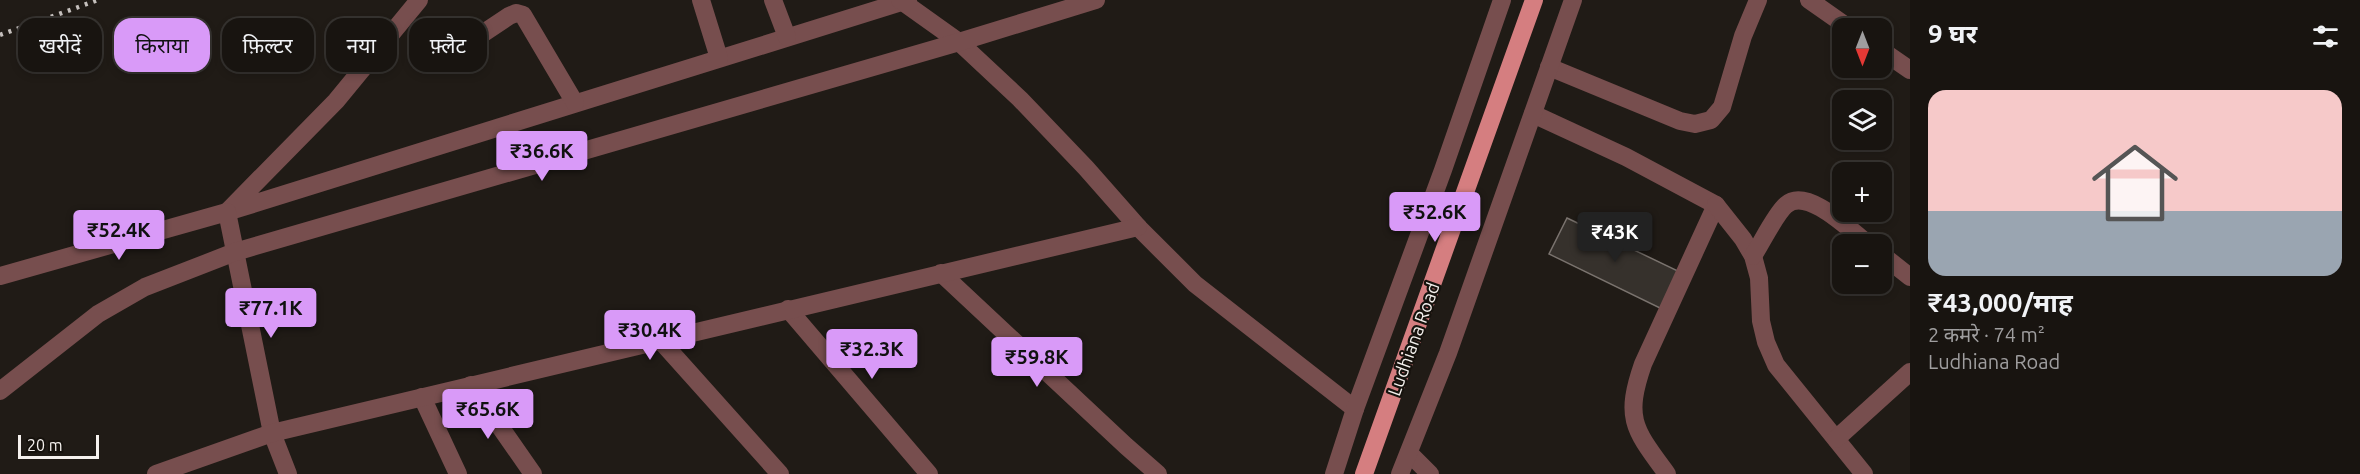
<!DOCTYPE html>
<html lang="hi">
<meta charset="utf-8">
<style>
:root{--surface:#181410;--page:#25211e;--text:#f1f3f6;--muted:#9f9e9f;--line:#363330;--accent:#d99af8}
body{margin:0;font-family:Ubuntu,"Noto Sans Devanagari",sans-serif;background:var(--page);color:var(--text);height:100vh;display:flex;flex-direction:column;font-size:22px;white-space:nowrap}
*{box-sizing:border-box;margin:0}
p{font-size:20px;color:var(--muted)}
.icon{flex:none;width:33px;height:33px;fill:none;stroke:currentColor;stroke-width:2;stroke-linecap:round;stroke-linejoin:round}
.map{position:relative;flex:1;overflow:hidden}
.side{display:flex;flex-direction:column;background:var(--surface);width:450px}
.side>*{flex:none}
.guide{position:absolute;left:18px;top:18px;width:570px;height:54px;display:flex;gap:12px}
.needle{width:39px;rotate:180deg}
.fabs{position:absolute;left:1832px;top:18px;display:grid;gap:12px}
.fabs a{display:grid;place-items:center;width:60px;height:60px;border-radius:12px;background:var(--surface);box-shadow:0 3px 9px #0003,0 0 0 2px var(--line);font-size:30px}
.scale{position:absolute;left:18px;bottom:15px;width:81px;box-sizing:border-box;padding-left:6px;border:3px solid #f5f1ee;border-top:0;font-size:16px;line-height:21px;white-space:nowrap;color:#f5f1ee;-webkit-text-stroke:4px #16120d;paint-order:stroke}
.price{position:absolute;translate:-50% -51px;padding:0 14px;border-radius:6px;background:var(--accent);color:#111;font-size:20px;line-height:39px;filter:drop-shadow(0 2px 3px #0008)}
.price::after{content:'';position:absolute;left:50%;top:36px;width:18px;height:14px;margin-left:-9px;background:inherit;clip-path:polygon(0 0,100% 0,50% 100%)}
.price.active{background:#222;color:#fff}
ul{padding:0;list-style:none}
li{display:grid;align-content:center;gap:12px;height:318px;padding:0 18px}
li+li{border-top:2px solid var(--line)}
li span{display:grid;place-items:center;height:186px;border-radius:18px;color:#555}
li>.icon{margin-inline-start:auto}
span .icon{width:108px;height:108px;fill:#fffc;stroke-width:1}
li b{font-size:26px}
h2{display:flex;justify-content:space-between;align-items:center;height:72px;padding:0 18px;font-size:26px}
.pill{padding:0 21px;border-radius:18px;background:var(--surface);box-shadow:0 3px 9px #0003,0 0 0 2px var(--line);font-size:21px;line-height:54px}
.pill.active{background:var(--accent);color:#111}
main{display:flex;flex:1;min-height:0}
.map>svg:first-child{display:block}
</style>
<main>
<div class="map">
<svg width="1910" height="474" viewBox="0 0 1910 474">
<rect width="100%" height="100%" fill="#201b16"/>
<path fill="#36312c" stroke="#7a736e" stroke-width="1.5" d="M1567,218L1680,272L1662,309L1549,254Z"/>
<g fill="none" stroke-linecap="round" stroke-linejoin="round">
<g stroke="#774e4e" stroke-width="18">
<path d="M419,0L336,101L227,212L908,0"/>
<path d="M701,0L719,58"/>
<path d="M773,0L787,37"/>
<path d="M900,0L959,42L1020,99L1086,168L1138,227L1195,284L1355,409"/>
<path d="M1809,0L1849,28"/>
<path d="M1881,50L1910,70"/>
<path d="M446,58L509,16L516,13L523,15L575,103"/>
<path d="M1549,67L1680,121L1695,124L1711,120L1722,107L1743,36L1758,0"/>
<path d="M1533,114L1626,157L1716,205L1643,364C1624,419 1634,429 1667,474"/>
<path d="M1716,205L1743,239L1753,256L1759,278L1761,321L1766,342L1776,365L1864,474"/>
<path d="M1881,254L1910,277"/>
<path d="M1753,256C1761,244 1776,213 1786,205C1807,186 1851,231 1868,244"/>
<path d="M941,273L1126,446L1158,474"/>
<path d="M0,276L227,212L272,433L288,474"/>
<path d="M788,309L929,474"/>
<path d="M660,340L780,474"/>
<path d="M471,385L533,474"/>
<path d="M0,391L98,314L145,287L235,252L959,42L1096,0"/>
<path d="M422,397L458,474"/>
<path d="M1836,439L1910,372"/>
<path d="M1409,453L1430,474"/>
<path d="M156,474L272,433L1138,227"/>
<path d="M1334,474L1355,409L1443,170L1502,0"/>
<path d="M1400,474L1448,353L1573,0"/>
</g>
<path stroke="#d57e80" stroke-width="18" d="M1364,474L1534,0"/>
<path stroke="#c4bfbc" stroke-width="4.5" stroke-dasharray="3 6" stroke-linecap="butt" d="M0,35L98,0"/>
</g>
<g text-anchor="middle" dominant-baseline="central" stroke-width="4.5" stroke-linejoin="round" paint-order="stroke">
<g font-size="18" fill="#f5f1ee" stroke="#16120d">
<text transform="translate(1413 339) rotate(-70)">Ludhiana Road</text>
</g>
</g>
</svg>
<div class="fabs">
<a><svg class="needle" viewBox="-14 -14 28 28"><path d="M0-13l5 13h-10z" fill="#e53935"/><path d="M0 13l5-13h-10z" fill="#9f9e9f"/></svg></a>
<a><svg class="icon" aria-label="layers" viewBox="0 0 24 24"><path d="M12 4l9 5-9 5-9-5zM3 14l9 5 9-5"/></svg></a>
<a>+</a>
<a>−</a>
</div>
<div class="scale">20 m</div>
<b class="price" style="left:542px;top:182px">₹36.6K</b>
<b class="price" style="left:1435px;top:243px">₹52.6K</b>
<b class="price" style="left:119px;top:261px">₹52.4K</b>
<b class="price active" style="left:1615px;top:263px">₹43K</b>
<b class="price" style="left:271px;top:339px">₹77.1K</b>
<b class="price" style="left:650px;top:361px">₹30.4K</b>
<b class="price" style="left:872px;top:380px">₹32.3K</b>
<b class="price" style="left:1037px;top:388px">₹59.8K</b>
<b class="price" style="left:488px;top:440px">₹65.6K</b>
<div class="guide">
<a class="pill">खरीदें</a>
<a class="pill active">किराया</a>
<a class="pill">फ़िल्टर</a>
<a class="pill">नया</a>
<a class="pill">फ़्लैट</a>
</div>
</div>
<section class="side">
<h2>9 घर<svg class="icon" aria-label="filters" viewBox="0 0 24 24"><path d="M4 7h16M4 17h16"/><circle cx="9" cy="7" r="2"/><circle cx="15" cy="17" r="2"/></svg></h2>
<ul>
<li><span style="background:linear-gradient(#f6c9c9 65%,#9aa5b1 0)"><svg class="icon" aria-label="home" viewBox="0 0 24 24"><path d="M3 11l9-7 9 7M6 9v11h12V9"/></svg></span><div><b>₹43,000/माह</b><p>2 कमरे · 74 m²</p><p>Ludhiana Road</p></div></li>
</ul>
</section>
</main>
